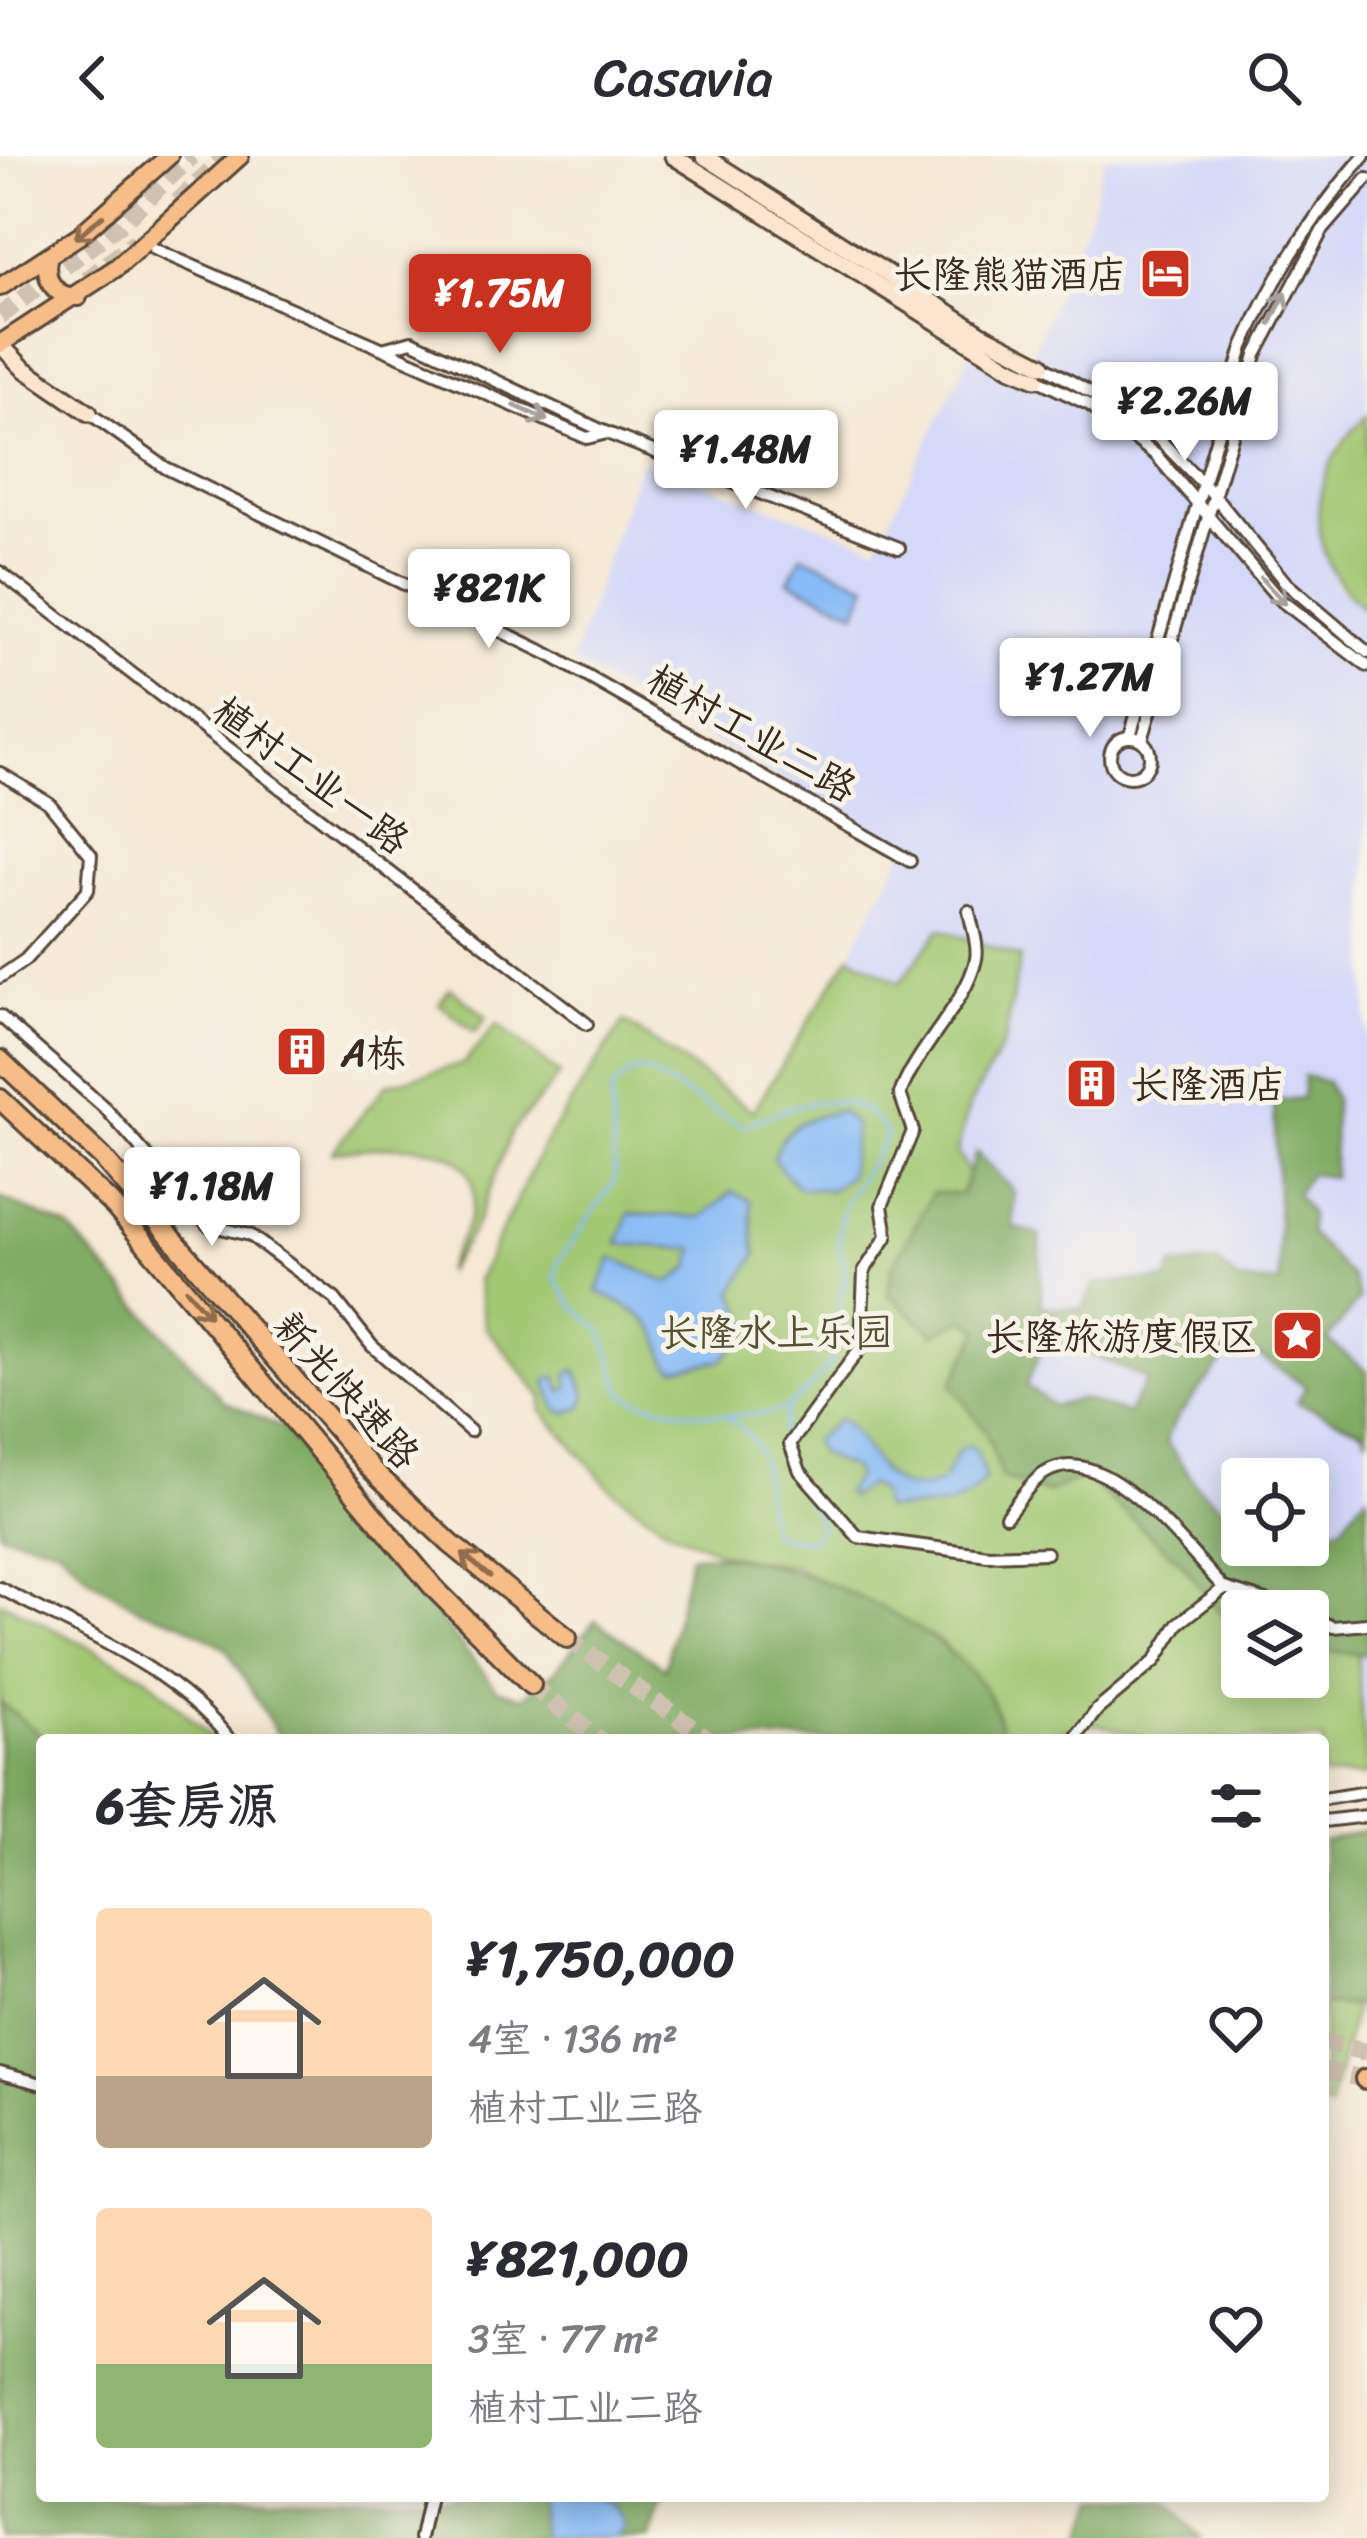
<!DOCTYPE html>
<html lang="zh">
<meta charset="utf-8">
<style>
:root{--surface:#fff;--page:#f2f2f3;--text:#2b2b33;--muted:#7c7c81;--accent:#c8321e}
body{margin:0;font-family:Sriracha,"LXGW WenKai TC",sans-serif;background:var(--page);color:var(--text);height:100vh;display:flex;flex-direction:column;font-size:45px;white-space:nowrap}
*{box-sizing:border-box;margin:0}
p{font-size:39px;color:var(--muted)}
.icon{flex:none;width:66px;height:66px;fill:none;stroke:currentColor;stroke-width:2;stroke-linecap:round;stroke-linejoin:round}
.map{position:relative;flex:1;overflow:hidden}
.panel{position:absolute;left:36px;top:1578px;width:1293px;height:768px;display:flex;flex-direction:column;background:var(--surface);border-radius:12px;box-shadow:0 6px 30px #0003}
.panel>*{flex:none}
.buttons{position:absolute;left:1221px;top:1302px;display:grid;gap:24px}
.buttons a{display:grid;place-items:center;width:108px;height:108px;border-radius:12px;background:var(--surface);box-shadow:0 6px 30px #0003;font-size:60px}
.price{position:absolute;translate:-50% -102px;padding:0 27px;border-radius:12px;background:#fff;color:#222;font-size:39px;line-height:78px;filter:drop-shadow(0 3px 6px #0008)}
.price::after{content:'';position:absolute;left:50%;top:72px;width:36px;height:27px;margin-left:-18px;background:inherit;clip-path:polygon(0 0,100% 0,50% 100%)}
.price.current{background:var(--accent);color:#fff}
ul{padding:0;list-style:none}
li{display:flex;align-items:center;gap:36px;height:300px;padding:0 60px}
li span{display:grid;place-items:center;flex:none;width:336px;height:240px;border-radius:12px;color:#555}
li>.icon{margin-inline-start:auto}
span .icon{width:144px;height:144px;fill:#fffc;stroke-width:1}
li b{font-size:51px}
h2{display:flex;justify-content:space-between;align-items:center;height:144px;padding:0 60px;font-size:51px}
header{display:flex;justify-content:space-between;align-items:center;height:156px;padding:0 60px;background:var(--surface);font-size:54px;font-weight:600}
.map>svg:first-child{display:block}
</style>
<header><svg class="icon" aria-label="back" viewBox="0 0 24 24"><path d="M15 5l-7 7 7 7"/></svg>Casavia<svg class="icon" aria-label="search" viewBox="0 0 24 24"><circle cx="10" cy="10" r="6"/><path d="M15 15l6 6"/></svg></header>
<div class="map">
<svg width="1367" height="2382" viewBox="0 0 1367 2382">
<rect width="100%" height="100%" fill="#f7f3e8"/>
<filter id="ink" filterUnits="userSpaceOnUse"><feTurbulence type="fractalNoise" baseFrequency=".00833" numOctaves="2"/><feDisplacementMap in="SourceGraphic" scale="24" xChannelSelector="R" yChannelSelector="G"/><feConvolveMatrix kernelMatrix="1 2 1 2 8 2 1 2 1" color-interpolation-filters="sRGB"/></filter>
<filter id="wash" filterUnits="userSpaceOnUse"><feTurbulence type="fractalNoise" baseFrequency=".004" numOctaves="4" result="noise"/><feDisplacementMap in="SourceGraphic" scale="48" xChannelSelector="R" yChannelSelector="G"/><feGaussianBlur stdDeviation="2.7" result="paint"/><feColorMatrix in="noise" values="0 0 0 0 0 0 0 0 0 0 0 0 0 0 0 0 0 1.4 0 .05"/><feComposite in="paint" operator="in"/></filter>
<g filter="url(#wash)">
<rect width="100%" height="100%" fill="#f5e8d4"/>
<path fill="#d4d8f9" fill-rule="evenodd" d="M1105,0H1367V259L1336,290L1334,427L1367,456V1594L1356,1483L1031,1265L970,1020L957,996L969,950L1004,887L850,799L904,693L572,506L640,305L877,390L971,196L1020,226L1090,56ZM1242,1323H1308V1389H1242Z"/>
<g fill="#a1c772" stroke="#6e7848" stroke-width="3" fill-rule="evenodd">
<path d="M1367,259V456C1299,397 1305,320 1367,259Z"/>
<path d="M940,773L1020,801L1004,887L969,950L957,996L970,1020L1013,1233L1356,1483L1367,1620L1323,1621V1584H1154L1097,1568L1004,1584L989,1540L941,1486L794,1411L721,1397L666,1372L611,1333L542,1255V1240L485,1171L477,1125L544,988L624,865L753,955L850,799L900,827ZM1242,1455H1308V1521H1242Z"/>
<path d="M450,832L487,861L475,876L439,848Z"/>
<path d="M497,868L560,919L512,975L475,1071L445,1117C452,1093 470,1073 473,1048C482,971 373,993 332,996L387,928L463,908Z"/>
<path d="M0,1445L147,1521L214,1584H42V2340H664L650,2382H0Z"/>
<path d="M1323,1849L1355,1850L1329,1952L1323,1950Z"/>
</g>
<g fill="#80ac64" stroke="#5e6b41" stroke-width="3" fill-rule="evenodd">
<path d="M1304,920L1327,926L1334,943L1333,1021L1310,1018L1296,1038L1310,1058L1309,1077L1352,1122L1359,1144L1327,1184L1367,1215V1283L1364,1275L1297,1246L1306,1231L1252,1195L1229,1198C1212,1221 1171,1262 1166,1285L1197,1330L1242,1367V1389H1308V1384L1342,1369L1367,1338V1499L1308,1493V1455H1242V1466L1221,1457L1182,1407L1084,1321L1046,1337L1002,1322L987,1278L952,1228L980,1174L965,1163L934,1178L888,1138L892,1111L933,1036L961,1039L976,996L1014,1035L1013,1071L1040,1079L1041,1151L1083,1153L1095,1127L1167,1124L1173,1110L1219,1107L1238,1125L1280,1128L1274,945L1302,942ZM1074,1191L1147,1223L1127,1258L1081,1243L1054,1250L1026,1230L1042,1192Z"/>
<path d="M0,1042L69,1072L224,1245L283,1272L497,1533L523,1541L556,1514L595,1464L665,1512L690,1399C773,1392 946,1465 989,1540C996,1552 1000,1570 1004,1584H281L226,1492L180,1466L139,1453L90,1422L57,1391L0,1377Z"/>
<path d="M0,1546L47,1584H42V2340H537L541,2382H0Z"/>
<path d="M1367,1674V1849H1323V1685Z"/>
<path d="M590,2340H664L650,2382H616L625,2369Z"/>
<path d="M1098,2340L1168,2346L1201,2382H1084Z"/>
</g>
<g fill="#88bcf6" stroke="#62738a" stroke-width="3">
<path d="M802,399L868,429L856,456L789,425Z"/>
<path d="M840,955L855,969L849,1020L831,1034L798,1032L773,1003C784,967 807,962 840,955Z"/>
<path d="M732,1036L751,1045C752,1064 752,1080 757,1098L734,1135L751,1173L722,1204L676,1213C659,1202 666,1193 657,1178C646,1157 618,1146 597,1135L613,1102L669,1127L690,1112L695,1093L618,1088L629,1058L702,1061Z"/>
<path d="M576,1214L587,1241L582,1251L566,1257L557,1253L546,1225L556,1220L562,1235L569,1232L567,1218Z"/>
<path d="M839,1263C870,1280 881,1356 943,1325L958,1295L969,1289L977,1296L985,1322C963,1360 919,1351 883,1353L880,1337L869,1328L850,1341L845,1337L856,1321L853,1313L819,1297L813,1285Z"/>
<path d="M537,2340C570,2340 609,2334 625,2369L616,2382H541Z"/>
</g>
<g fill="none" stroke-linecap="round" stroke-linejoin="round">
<g stroke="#88bcf6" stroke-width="3">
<path d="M645,915L744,971C789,948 856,924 887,979C852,1043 827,1047 846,1123C832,1151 846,1184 827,1212C819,1223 798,1245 786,1251C752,1269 653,1255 622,1237L603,1176L571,1147L555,1122L559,1105L615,1024L611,935L631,916Z"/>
<path d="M726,1260C780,1296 756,1329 772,1379L810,1384L821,1373C804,1321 765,1316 788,1251"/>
</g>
</g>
</g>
<g filter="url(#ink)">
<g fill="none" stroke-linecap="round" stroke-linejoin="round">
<g stroke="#d0c2b0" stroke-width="18" stroke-dasharray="18 9" stroke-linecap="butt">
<path d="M178,46L226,0"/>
<path d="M87,124L136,85"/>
<path d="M0,160L121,67L192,0"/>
<path d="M567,1482L709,1584"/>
<path d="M531,1529L600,1584"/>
<path d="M1323,1886L1367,1896"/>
<path d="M1323,1914L1365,1923"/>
</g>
<defs>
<g id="street">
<path d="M154,93L587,282L607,277"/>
<path d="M386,192L412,185L607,277L899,392"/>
<path d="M1042,209L1115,250L1159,283L1213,338L1286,427L1367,496"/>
<path d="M1036,223L1090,249L1156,299L1279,443L1367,510"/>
<path d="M89,257L166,312L550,499L910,705"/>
<path d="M0,416L587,868"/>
<path d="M1130,580L1243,191C1274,120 1313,58 1364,0"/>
<circle cx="1130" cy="601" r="20"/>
<path d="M1142,584L1256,199L1322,75L1367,23"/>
<path d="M0,617L49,647L91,699L88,734L25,804L0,821"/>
<path d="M969,755C971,768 979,789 976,803C966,849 918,890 900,938L913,975L882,1050L887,1080L864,1115L861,1191L790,1288L800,1315L858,1381L988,1399L1046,1397"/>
<path d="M0,860L106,953L208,1069L250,1079L335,1143L372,1190L470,1275"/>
<path d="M1006,1360C1017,1347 1030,1326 1045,1317C1104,1281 1187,1394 1224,1432"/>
<path d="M0,1432C80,1475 173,1511 230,1584"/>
<path d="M1308,1459L1333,1471L1367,1468"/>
<path d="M1074,1584L1097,1554L1155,1505L1178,1468L1224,1432L1299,1455"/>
<path d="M1323,1643L1367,1636"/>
<path d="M1323,1665L1367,1660"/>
<path d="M0,1917L42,1928"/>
<path d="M420,2382L429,2340"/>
</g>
<g id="secondary">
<path d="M673,0L1010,212L1036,223"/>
<path d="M704,0L982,178L1042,209"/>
<path d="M0,188L23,212L89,257"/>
</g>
<g id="primary">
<path d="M48,103C44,125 55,141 78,141"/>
<path d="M0,131L80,79L169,0"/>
<path d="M0,188L116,112L240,0"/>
</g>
<g id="highway">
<path d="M0,904L103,1002L372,1314L451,1388L567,1482"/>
<path d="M0,943L115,1051L435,1433L531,1529"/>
<path d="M1365,1923H1367"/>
</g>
</defs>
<use href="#street" stroke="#574639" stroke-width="16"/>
<use href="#secondary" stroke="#574639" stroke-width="21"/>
<use href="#primary" stroke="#574639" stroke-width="22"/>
<use href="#highway" stroke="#574639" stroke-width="24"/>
<use href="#street" stroke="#fff" stroke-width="10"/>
<use href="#secondary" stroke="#fce5cf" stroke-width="15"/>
<use href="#primary" stroke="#f7bd88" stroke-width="16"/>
<use href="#highway" stroke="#f7bd88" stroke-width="18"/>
</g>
<defs><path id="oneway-shaft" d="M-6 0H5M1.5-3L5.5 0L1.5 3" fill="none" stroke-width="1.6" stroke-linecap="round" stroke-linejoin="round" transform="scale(3)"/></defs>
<g stroke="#906c4e">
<use href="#oneway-shaft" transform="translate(89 71) rotate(141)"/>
<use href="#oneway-shaft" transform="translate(198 1147) rotate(49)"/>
<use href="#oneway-shaft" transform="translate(476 1409) rotate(-141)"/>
</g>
<g stroke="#a79f9a">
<use href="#oneway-shaft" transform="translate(1278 152) rotate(-64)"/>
<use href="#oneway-shaft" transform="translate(531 257) rotate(24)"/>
<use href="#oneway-shaft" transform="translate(1273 435) rotate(47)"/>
</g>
</g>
<defs>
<symbol id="hotel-square" viewBox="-11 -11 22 22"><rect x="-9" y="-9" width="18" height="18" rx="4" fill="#c8321e" stroke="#f7f3e8"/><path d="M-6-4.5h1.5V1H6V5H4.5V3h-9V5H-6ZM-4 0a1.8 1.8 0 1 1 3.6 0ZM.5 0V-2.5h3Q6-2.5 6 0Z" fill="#fff"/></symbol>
<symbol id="building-square" viewBox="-11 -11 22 22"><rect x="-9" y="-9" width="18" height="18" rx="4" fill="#c8321e" stroke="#f7f3e8"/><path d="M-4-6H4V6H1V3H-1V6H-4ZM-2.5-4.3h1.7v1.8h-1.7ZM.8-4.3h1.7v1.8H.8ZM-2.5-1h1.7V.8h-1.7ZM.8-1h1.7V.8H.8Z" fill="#fff"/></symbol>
<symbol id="sight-square" viewBox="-11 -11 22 22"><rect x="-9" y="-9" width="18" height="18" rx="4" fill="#c8321e" stroke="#f7f3e8"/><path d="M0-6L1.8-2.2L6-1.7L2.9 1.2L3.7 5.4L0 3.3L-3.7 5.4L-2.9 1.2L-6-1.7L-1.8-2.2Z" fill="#fff"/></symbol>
</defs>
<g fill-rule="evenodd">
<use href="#hotel-square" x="1136" y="88" width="59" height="59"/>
<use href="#building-square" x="272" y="866" width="59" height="59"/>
<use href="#building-square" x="1062" y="898" width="59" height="59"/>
<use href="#sight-square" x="1268" y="1150" width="59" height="59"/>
</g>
<g text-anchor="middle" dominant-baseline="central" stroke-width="10" stroke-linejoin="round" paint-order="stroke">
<g font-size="39" fill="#3b2a1e" stroke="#f7f3e8" text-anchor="end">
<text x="1127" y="118">长隆熊猫酒店</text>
<text x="341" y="896" text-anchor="start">A栋</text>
<text x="1130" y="928" text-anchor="start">长隆酒店</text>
<text x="1258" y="1180">长隆旅游度假区</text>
</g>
<g font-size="39" fill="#3b2a1e" stroke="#f7f3e8">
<text transform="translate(752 577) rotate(30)">植村工业二路</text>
<text transform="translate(311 619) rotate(37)">植村工业一路</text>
<text transform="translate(347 1234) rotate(48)">新光快速路</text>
</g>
<g font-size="39" fill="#545133" stroke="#f7f3e8">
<text x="776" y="1176">长隆水上乐园</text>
</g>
</g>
</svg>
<div class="buttons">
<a><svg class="icon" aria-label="locate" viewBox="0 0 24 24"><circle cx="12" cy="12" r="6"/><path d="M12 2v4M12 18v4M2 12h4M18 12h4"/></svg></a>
<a><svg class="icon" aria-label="layers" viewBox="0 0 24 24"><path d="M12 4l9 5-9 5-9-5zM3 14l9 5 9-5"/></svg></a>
</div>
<b class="price current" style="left:500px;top:200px">¥1.75M</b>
<b class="price" style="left:1185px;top:308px">¥2.26M</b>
<b class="price" style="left:746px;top:356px">¥1.48M</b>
<b class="price" style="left:489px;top:495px">¥821K</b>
<b class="price" style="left:1090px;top:584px">¥1.27M</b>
<b class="price" style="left:212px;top:1093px">¥1.18M</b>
<section class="panel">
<h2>6套房源<svg class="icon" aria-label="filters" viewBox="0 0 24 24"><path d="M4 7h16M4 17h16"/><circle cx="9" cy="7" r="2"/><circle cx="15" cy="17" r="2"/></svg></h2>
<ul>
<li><span style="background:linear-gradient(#ffd9b3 70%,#b9a48a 0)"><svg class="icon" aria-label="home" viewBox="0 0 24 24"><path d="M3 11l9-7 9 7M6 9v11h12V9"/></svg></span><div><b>¥1,750,000</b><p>4室 · 136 m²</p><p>植村工业三路</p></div><svg class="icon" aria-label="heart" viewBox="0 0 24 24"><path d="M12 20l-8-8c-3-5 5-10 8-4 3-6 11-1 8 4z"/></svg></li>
<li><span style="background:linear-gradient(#ffd9b3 65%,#8fb573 0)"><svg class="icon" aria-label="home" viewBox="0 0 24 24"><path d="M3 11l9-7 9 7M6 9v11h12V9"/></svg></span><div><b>¥821,000</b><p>3室 · 77 m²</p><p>植村工业二路</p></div><svg class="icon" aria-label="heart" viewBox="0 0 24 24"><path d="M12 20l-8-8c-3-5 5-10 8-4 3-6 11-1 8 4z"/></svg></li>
</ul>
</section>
</div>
